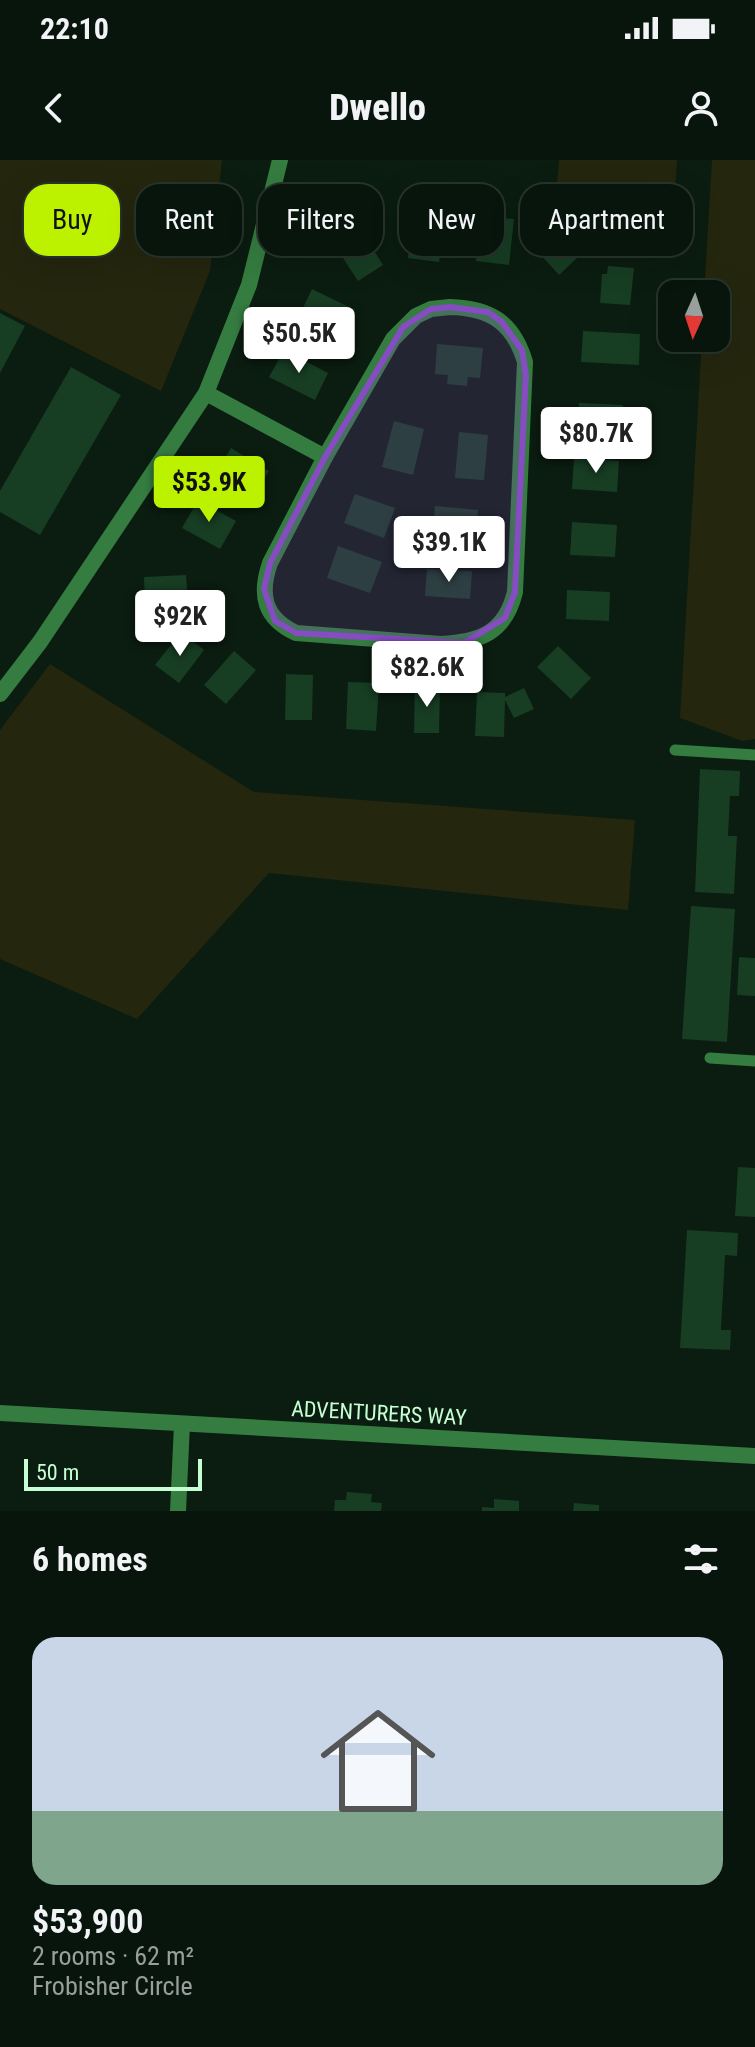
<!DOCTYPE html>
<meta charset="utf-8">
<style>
:root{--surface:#08150c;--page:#111e15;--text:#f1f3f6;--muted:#989f9d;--line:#29342d;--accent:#bcf100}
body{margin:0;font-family:"Roboto Condensed",sans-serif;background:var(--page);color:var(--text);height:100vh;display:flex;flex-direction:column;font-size:30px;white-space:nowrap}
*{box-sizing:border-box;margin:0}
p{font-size:26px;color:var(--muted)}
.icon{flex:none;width:44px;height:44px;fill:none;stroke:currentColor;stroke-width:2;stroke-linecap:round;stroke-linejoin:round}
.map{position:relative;height:1351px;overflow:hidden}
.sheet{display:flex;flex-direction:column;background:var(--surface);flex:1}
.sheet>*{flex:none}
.guide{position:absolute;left:24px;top:24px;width:708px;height:72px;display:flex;gap:16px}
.needle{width:52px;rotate:183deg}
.fabs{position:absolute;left:658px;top:120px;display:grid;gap:16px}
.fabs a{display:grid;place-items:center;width:72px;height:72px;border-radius:16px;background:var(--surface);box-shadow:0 8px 32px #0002,0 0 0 2px var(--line);font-size:40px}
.scale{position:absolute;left:24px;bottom:20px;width:178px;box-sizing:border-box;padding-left:8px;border:4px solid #c6ffd4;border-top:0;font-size:22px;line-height:28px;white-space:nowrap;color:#c6ffd4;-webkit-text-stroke:6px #0b1c10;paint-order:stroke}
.price{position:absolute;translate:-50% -68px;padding:0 18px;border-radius:8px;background:#fff;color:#222;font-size:26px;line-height:52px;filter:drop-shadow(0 2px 4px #0008)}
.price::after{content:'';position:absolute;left:50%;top:48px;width:24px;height:18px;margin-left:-12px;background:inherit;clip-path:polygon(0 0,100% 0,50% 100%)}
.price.current{background:var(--accent);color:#111}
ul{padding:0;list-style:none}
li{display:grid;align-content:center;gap:16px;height:424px;padding:0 32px}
li span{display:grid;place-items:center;height:248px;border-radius:24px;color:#555}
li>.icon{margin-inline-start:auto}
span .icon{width:144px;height:144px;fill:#fffc;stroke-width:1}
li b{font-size:34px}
h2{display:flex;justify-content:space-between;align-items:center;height:96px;padding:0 32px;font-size:34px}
.pill{padding:0 28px;border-radius:24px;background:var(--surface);box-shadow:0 8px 32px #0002,0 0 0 2px var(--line);font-size:28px;line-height:72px}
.pill.current{background:var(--accent);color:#111}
.status{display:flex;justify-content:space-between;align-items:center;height:56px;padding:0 40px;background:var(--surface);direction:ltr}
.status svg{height:22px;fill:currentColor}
header{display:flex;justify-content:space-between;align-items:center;height:104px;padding:0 32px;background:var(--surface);font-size:36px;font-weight:800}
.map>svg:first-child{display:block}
</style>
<div class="status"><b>22:10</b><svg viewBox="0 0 49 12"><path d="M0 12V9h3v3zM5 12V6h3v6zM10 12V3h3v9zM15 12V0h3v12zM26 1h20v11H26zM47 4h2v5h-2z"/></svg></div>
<header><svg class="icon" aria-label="back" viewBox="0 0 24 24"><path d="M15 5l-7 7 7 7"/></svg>Dwello<svg class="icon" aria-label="person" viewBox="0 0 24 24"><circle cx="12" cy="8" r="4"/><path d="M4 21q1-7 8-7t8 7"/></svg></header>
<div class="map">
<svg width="755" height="1351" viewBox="0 0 755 1351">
<rect width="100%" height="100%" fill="#0b1c10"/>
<g fill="#24260e">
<path d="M0,0H222L210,111L161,231L0,149Z"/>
<path d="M559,0H677L672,82L553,73Z"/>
<path d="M712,0H755V579L742,581L680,558L702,178H716V134H704Z"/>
<path d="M50,504L254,632L635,660L628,750L269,713L137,859L0,799V570Z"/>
</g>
<g fill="#173d23">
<path d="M415,53L446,57L439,102L408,98Z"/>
<path d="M481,56L514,59L509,105L476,101Z"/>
<path d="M574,64L592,84L559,115L541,95Z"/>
<path d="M360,68L383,105L358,121L334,84Z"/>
<path d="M608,106L634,108L630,145L600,143L602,114H607Z"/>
<path d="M312,129L355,150L342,177L299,156Z"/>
<path d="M0,153L25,166L0,213Z"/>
<path d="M583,171L640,174L639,205L581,202Z"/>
<path d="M437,184L483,188L480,218L468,217L467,226L447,224L448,215L435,214Z"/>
<path d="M284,190L328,213L315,240L269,217Z"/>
<path d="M71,207L121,235L40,375L0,352V331Z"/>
<path d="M579,243L623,245L622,267L578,265Z"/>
<path d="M394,261L424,269L413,315L382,307Z"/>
<path d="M459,272L488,275L484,320L455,318Z"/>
<path d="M231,288L269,311L255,334L216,313Z"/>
<path d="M574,298L619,301L617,332L572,329Z"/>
<path d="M355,334L395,348L384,378L344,363Z"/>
<path d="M198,340L236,361L220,389L182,368Z"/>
<path d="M435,346L478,350L476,374L433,371Z"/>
<path d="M572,362L617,365L615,397L570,395Z"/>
<path d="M338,386L382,402L370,433L327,418Z"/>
<path d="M427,409L472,411L470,439L425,436Z"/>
<path d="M186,415L188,443L145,446L144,417Z"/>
<path d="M567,430L610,432L609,461L566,459Z"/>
<path d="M181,472L204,490L179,523L155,505Z"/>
<path d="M558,486L591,518L571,539L537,507Z"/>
<path d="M234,491L256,510L226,544L204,525Z"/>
<path d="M286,514L313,515L312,560H285Z"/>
<path d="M348,522L379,523L376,571L346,569Z"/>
<path d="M415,525H440L439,573H414Z"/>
<path d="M524,528L534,549L514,558L505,540L504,577L475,576L477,532L505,533V537Z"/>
<path d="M700,609L740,611L739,636H730L728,676H737L734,734L695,732Z"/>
<path d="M691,746L735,749L727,882L682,879Z"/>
<path d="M739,797L755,798V836L737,835Z"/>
<path d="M738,1007L755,1008V1057L735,1056Z"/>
<path d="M687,1070L738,1073L737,1096L725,1095L721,1170H731L730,1190L680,1188Z"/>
<path d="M347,1332L372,1334L371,1342L382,1343L381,1351H334L335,1340H346Z"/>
<path d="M494,1339L519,1341V1351H482V1347L494,1348Z"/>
<path d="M574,1343L599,1345V1351H573Z"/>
</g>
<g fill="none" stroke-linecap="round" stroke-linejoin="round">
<g stroke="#357c41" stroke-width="11">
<path d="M675,590L755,595"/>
<path d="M710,898L755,901"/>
</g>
<g stroke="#357c41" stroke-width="16">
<path d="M450,147C490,148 513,162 525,202L515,432C505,473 480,482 441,484L296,473C264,458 259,435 270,403L325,297L393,179L416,156L431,149Z"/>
<path d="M206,233L325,297"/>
<path d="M0,534L40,482L206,233L249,125L280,0"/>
<path d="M0,1253L755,1296"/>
<path d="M178,1351L182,1264"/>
</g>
</g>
<path fill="#864cc2" fill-opacity="0.2" stroke="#864cc2" stroke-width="6" stroke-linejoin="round" d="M450,147L488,152L502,162L522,190L526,215L515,432L505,458L464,483L296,473L275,461L264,429L270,403L325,297L403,167L431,149Z"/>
<g text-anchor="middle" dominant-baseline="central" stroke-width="6" stroke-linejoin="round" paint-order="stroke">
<g font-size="22" fill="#c6ffd4" stroke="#0b1c10">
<text transform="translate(379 1253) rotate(3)">ADVENTURERS WAY</text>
</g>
</g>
</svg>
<div class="fabs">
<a><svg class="needle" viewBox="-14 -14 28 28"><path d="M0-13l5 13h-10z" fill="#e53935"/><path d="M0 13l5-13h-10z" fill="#989f9d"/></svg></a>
</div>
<div class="scale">50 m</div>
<b class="price" style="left:299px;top:215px">$50.5K</b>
<b class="price" style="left:596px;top:315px">$80.7K</b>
<b class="price current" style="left:209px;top:364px">$53.9K</b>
<b class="price" style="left:449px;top:424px">$39.1K</b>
<b class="price" style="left:180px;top:498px">$92K</b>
<b class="price" style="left:427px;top:549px">$82.6K</b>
<div class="guide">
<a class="pill current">Buy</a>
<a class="pill">Rent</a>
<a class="pill">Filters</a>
<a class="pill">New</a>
<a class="pill">Apartment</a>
</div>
</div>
<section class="sheet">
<h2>6 homes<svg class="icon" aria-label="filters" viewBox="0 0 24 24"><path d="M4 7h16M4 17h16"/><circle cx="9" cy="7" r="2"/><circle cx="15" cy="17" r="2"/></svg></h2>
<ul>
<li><span style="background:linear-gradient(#c9d6e8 70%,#7fa58c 0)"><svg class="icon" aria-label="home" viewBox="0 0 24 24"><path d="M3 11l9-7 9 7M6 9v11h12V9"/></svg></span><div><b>$53,900</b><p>2 rooms · 62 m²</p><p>Frobisher Circle</p></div></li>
</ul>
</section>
